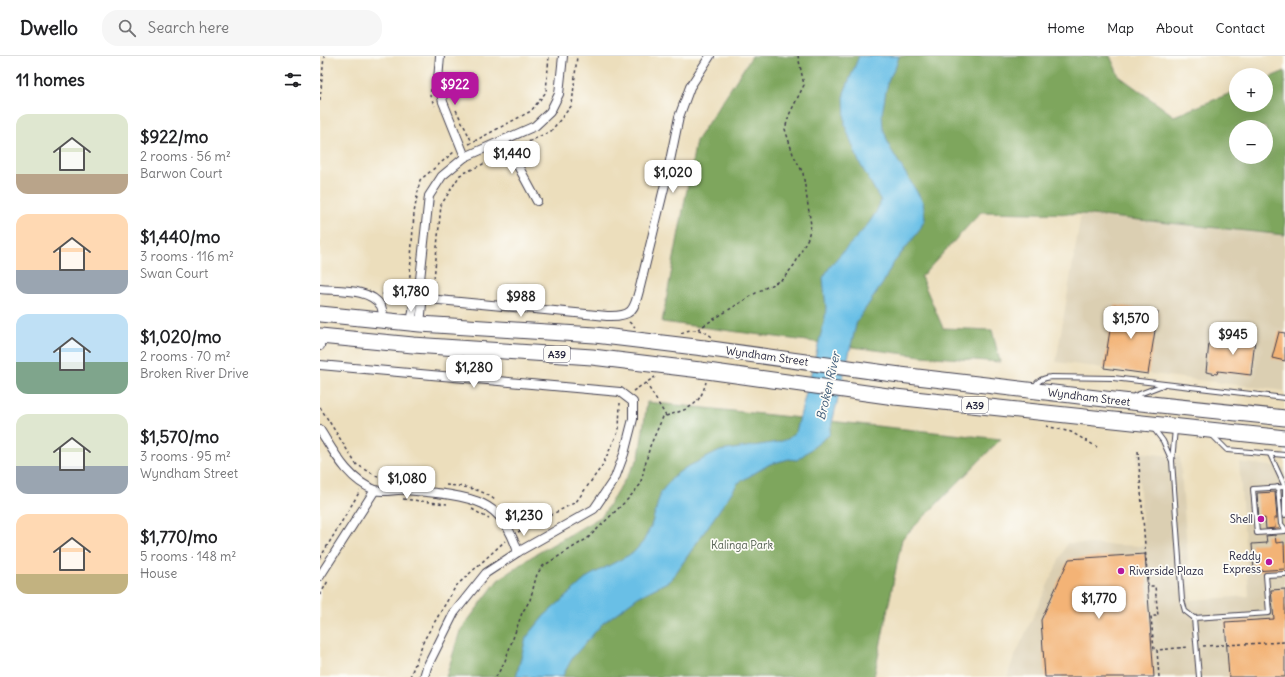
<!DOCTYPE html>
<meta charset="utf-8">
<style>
:root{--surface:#fff;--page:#f6f6f6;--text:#202124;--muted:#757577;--line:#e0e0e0;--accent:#b5179e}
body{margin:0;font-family:Delius,sans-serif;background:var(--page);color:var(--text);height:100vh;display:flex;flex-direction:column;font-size:15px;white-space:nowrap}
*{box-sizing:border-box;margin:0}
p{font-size:13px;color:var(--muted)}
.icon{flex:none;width:22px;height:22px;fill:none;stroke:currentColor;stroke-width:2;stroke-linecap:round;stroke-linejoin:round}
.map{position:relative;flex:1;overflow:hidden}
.sheet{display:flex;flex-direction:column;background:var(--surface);width:320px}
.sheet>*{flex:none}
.tools{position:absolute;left:909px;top:12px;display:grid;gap:8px}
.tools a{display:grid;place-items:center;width:44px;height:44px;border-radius:50%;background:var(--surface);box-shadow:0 4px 16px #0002;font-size:20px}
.price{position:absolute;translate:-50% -34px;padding:0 9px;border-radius:8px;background:#fff;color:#222;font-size:13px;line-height:26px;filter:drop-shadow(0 1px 2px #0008)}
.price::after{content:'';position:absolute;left:50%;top:24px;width:12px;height:9px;margin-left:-6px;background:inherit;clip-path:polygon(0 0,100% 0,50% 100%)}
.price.current{background:var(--accent);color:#fff}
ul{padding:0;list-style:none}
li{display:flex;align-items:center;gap:12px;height:100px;padding:0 16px}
li span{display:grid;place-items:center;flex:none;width:112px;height:80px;border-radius:12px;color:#555}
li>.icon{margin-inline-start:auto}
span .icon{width:48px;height:48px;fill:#fffc;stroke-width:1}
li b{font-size:17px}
h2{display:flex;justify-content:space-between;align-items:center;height:48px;padding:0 16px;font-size:17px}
header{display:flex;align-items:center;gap:24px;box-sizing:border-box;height:56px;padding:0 20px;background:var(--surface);border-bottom:1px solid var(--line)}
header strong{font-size:19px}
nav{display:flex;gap:22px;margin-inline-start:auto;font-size:14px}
.search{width:280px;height:36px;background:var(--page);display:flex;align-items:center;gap:10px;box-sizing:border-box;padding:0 14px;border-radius:16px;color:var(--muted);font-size:15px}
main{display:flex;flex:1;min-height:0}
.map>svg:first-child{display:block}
</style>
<header>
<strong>Dwello</strong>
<div class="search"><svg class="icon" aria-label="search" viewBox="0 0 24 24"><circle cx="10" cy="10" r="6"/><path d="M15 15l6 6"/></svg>Search here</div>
<nav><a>Home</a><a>Map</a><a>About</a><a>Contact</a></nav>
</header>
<main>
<section class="sheet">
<h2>11 homes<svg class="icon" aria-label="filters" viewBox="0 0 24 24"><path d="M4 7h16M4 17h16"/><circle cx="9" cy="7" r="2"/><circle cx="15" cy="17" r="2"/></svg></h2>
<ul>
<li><span style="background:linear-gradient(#dfe7d0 75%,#b9a48a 0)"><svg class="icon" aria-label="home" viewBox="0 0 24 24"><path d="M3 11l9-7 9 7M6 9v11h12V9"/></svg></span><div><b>$922/mo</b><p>2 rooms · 56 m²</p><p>Barwon Court</p></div></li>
<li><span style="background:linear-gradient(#ffd9b3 70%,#9aa5b1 0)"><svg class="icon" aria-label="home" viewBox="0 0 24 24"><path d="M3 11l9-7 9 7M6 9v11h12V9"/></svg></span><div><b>$1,440/mo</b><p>3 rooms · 116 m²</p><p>Swan Court</p></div></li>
<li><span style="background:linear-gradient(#bfe0f5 60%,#7fa58c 0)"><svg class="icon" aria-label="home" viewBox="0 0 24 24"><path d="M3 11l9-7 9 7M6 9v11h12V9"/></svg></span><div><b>$1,020/mo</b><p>2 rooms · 70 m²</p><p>Broken River Drive</p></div></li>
<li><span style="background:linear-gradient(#dfe7d0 65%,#9aa5b1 0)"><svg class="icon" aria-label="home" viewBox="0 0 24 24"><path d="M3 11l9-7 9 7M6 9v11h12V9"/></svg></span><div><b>$1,570/mo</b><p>3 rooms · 95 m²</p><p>Wyndham Street</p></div></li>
<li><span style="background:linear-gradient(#ffd9b3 75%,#c2b280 0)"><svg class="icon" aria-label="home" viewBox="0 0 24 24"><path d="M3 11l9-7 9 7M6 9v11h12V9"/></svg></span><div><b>$1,770/mo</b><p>5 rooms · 148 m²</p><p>House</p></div></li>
</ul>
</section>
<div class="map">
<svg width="965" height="621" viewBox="0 0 965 621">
<rect width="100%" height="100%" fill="#fdfcf7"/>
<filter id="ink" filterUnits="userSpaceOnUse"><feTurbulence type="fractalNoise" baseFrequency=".025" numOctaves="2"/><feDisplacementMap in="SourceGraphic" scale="8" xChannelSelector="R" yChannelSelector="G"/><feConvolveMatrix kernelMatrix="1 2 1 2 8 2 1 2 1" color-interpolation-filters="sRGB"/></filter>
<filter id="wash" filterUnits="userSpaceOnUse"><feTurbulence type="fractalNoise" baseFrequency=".012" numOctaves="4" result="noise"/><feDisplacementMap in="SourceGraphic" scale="16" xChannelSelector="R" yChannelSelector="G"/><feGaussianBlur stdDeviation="0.9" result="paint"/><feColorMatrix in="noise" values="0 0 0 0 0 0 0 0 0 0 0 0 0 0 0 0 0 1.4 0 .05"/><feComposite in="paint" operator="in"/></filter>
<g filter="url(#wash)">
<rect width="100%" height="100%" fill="#ecdebc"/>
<g fill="#dbcfb2">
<path d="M761,158L965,179V335L736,306Z"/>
<path d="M817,396L860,401L871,544L929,540L919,406L965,412V621H687L693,604L747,487L824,490Z"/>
</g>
<g fill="#7ea65d" stroke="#50644c" fill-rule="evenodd">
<path d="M432,0H790L799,20L854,60L916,35V49H946V23L965,15V179L761,158L661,156L601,221L623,272L672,274L680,306L601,300L342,266L376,85ZM916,71H946V101H916Z"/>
<path d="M327,346L681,383L582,483L554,621H126L140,575L178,524L211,501L282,460L319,401Z"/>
</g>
<path fill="#69bfe6" stroke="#467090" d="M539,0H579L576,10L569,23L566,35L562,58L563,72L570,92L603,146L605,163L599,175L572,209L563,227L537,265L509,379L477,404L469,403L450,408L418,427L351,524L318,541L283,567L253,601L242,621H196L206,582L224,560L269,520L313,497L323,486L331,470L341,436L354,420L365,412L400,395L459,386L468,383L476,376L505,262L506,252L503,222C519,192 549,178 561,145L539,106L525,70L524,37Z"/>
<g id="blocks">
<g fill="#f3b376">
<path d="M794,249L838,256L828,318L784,312Z"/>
<path d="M923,273L936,275L931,319L898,315L897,318L886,316L889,287L912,290V288L921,289Z"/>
<path d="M959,276L965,277V305L952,302Z"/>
<path d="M955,436L957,462H954L955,472L946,473L945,462L939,463L937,437Z"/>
<path d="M955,479L956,487L964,486L965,513L934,515L932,488L947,487L946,480Z"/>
<path d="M825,498L834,621H725L721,564L749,503Z"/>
<path d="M965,533V621H909L905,566L954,563L951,534Z"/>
</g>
</g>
</g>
<g filter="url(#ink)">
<use href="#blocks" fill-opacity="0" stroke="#403e4e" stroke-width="1"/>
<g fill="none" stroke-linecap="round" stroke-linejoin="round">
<defs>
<g id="lane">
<path d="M715,332C716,324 724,322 731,321L793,322L965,342"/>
<path d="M814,340L843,329"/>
<path d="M834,373L843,385L852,405"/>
<path d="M855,373L852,405L862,544L865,555L874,562"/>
<path d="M892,379L907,394L965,399"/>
<path d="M950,398L965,431"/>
<path d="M965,429V459"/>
<path d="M958,431L961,468L965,473"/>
<path d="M965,431L933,433L937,477L965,475"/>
<path d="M879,621L874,562L949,557L946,519L965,518"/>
</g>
<g id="street">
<path d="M120,0L118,24L123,46L145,101"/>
<path d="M184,84L217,145"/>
<path d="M0,233C19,235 50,232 61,250C63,255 63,261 64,266"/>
<path d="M98,242L287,260C313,261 314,254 320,231L346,124L359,61L370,31L390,0"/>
<path d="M98,242L102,248L100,268"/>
<path d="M91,268L94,248L98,242L109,140L122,120L145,101L215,70L230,56L239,38L243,0"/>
<path d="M0,290L1,280"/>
<path d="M0,309L300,336L313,346V363L304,398L295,422L274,453L198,496L166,517L134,557L107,611L104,621"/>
<path d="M0,374C14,396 28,424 55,434C63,437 76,433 85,434C107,436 143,438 163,448C182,457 192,477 198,496"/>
<path d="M0,520L55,434"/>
</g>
<g id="highway">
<path d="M0,258L100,268L275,279L384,292"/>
<path d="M0,280L93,289L272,301L380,314"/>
<path d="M580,319L802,345L965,362"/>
<path d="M575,341L965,382"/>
</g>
</defs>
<use href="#lane" stroke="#403e4e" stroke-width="6"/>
<use href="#street" stroke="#403e4e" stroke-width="10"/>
<use href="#highway" stroke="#403e4e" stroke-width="17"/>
<g stroke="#403e4e" stroke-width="1.5" stroke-dasharray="3 3" stroke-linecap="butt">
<path d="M111,33L110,40L115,50"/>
<path d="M0,44L4,0"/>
<path d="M136,54L152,86"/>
<path d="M149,88L211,55L226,36L229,0"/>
<path d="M198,91L231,75L252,49L257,0"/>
<path d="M89,233L94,157L100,124L134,96"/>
<path d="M113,234L121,149L140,119L182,99"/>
<path d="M62,238L88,241"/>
<path d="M309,266L315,271"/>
<path d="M378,273L439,235L463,223L475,208L488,182L491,169L483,117L473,98L465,73L469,59L484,29L478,0"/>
<path d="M361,277C373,272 381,272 392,281"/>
<path d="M326,327L346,360"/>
<path d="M313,335L335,321"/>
<path d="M0,351L36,408L58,421L83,425"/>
<path d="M726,370L751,376L777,391"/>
<path d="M818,395L828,530H835L838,560H831L834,594H837"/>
<path d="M126,429C143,430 162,433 175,444"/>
<path d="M83,443L127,448"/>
<path d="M152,453L169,463"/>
<path d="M193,463L201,474"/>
<path d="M198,476L256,446L282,410L299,374L300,347"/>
<path d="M0,502L40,435"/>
<path d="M0,539L8,525"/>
<path d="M883,590L965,586"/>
<path d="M90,621L104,584L136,530L185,485"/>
<path d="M176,621L185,605L202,557L210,544L217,518L223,510L268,482L308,443L320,429L330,390L343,361C366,353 379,353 386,326"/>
<path d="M839,621L837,594L869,591"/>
</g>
<use href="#lane" stroke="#fff" stroke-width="4"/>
<use href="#street" stroke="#fff" stroke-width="8"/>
<use href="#highway" stroke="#fff" stroke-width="15"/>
<defs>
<g id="highway-bridge">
<path d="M384,292L580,319"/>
<path d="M380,314L575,341"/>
</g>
</defs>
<use href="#highway-bridge" stroke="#403e4e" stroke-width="17" stroke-linecap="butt"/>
<use href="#highway-bridge" stroke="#fff" stroke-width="15"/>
</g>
</g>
<g fill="#b5179e" stroke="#fdfcf7" stroke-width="1.5">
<circle cx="941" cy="463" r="4"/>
<circle cx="949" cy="506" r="4"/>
<circle cx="801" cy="515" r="4"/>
</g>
<g text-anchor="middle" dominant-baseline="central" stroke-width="3.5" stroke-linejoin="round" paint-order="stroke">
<g fill="#fdfcf7" stroke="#646373" stroke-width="1">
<rect x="224" y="290" width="26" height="16" rx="3"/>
<rect x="642" y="341" width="26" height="16" rx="3"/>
</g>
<g font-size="10" font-weight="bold" fill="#22223b">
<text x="237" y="298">A39</text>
<text x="655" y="349">A39</text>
</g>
<g font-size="11" fill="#22223b" stroke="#fdfcf7">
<text transform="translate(447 300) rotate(8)">Wyndham Street</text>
<text transform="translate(769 341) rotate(7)">Wyndham Street</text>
</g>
<g font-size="11" fill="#22223b" stroke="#fdfcf7" text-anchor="end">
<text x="933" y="463">Shell</text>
<text x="941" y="500">Reddy<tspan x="941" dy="13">Express</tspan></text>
<text x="809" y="515" text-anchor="start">Riverside Plaza</text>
</g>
<g font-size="11" fill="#4d594b" stroke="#fdfcf7">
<text x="422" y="489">Kalinga Park</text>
</g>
<g font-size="12" font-style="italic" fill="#3b5977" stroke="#fdfcf7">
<text transform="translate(508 330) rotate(-77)">Broken River</text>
</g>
</g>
</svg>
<div class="tools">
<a>+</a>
<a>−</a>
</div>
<b class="price current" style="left:135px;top:50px">$922</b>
<b class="price" style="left:192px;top:119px">$1,440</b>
<b class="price" style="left:353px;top:138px">$1,020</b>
<b class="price" style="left:91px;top:257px">$1,780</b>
<b class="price" style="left:201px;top:262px">$988</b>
<b class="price" style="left:811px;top:284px">$1,570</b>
<b class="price" style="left:913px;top:300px">$945</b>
<b class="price" style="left:154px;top:333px">$1,280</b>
<b class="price" style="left:87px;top:444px">$1,080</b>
<b class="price" style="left:204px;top:481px">$1,230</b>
<b class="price" style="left:779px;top:564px">$1,770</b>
</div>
</main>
